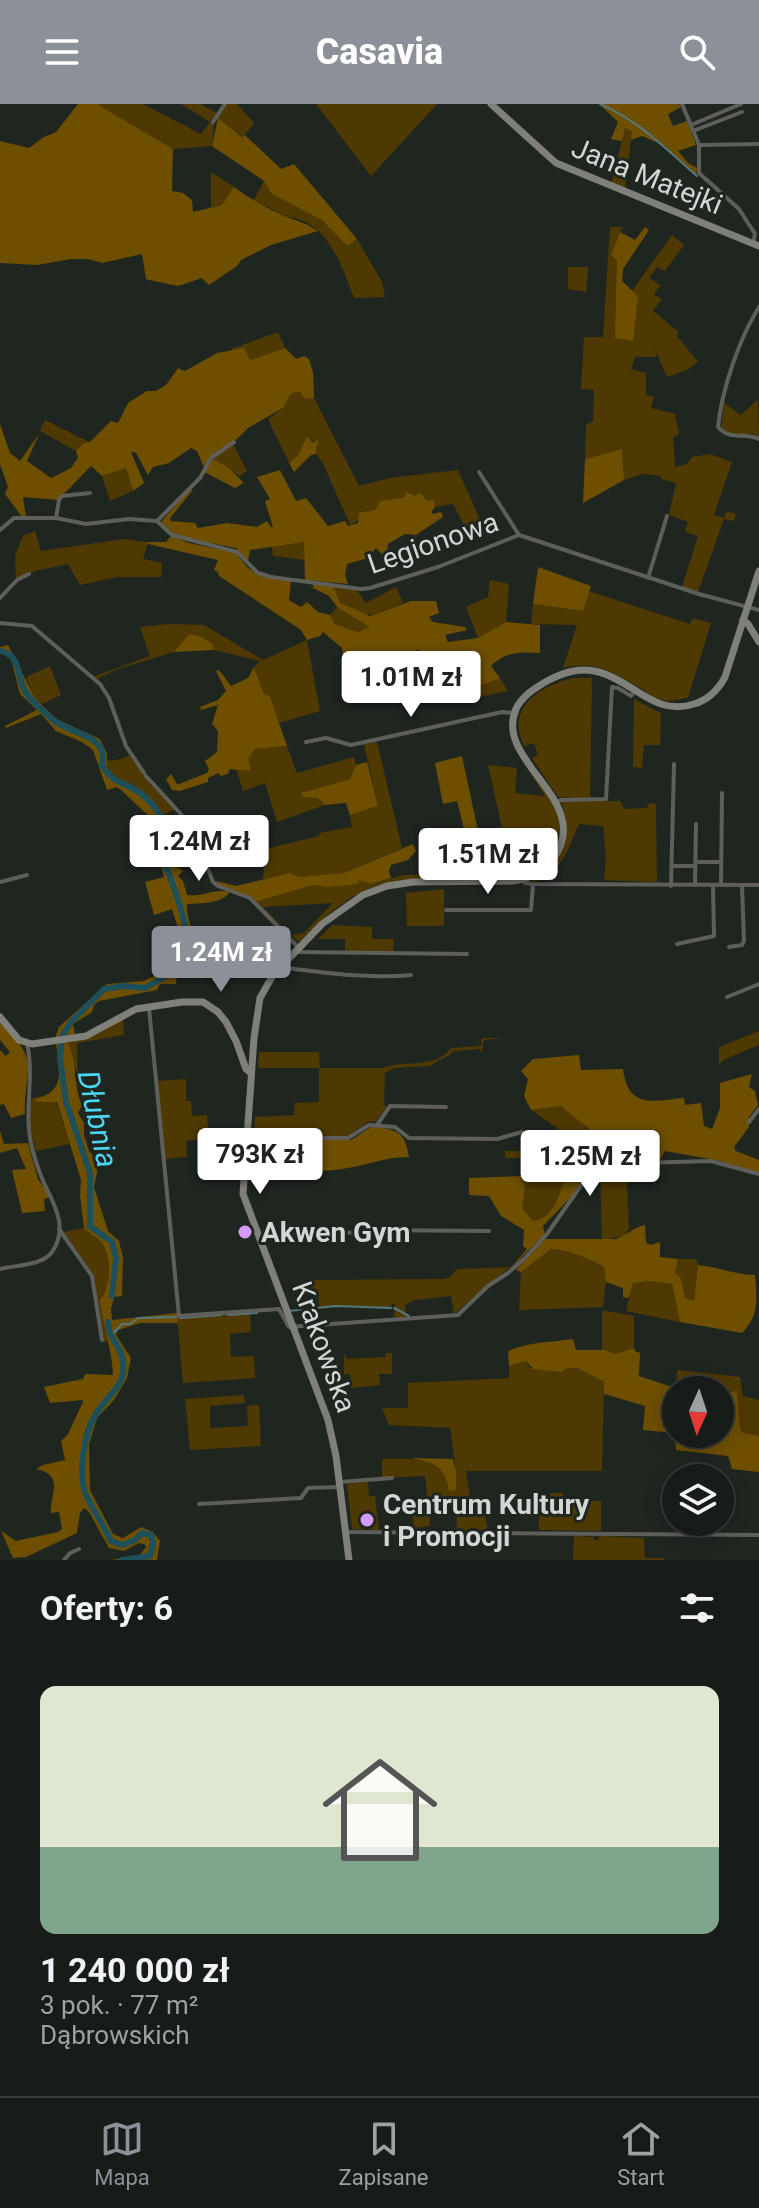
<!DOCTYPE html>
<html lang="pl">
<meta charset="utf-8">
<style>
:root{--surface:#171c18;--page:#202521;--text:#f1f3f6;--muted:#9ea1a2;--line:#363a37;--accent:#8c9099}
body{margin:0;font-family:Roboto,sans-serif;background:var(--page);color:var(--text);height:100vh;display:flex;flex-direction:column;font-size:30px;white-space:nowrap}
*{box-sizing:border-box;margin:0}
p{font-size:26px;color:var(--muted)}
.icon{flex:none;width:44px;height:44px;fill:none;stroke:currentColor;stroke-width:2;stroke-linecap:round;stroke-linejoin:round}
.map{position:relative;height:1456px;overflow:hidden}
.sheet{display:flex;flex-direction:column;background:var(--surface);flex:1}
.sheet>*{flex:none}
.needle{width:52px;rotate:183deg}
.tools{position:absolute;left:662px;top:1272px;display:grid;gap:16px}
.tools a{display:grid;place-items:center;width:72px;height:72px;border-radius:50%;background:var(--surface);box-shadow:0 4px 20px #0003,0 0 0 2px var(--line);font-size:40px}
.price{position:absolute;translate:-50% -68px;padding:0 18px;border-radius:8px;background:#fff;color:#222;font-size:26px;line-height:52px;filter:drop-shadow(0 2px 4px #0008)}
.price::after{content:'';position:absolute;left:50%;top:48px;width:24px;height:18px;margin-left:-12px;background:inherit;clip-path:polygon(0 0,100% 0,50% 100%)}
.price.on{background:var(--accent);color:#fff}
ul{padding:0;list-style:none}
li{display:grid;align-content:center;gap:16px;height:424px;padding:0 40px}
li+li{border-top:2px solid var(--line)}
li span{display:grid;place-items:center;height:248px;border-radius:16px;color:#555}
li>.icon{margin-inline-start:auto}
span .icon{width:144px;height:144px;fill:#fffc;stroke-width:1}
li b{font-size:34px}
h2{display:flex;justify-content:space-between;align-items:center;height:96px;padding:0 40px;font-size:34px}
header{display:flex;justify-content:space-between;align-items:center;height:104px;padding:0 40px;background:var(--accent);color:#fff;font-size:36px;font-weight:800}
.tab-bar{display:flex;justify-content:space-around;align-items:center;height:112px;border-top:2px solid var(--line);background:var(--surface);font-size:22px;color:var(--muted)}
.tab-bar a{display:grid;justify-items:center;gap:4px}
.tab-bar .on{color:var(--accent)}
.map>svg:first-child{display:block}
</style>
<header><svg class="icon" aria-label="menu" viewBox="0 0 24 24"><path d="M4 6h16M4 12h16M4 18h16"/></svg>Casavia<svg class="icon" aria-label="search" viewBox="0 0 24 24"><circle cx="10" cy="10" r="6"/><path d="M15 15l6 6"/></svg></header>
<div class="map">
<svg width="759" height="1456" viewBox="0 0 759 1456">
<rect width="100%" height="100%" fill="#1f2620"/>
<g fill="#4f3903" fill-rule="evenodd">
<path d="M97,0H143L201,30L210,18L181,0H200L217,9L210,18L214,20L212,42L173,45Z"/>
<path d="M227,0H237L254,19L243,33L218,14Z"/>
<path d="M316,0H437L371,72Z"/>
<path d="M625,24L632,28L625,87L611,81Z"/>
<path d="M211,68L234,83L222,101L211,103Z"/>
<path d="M264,77L272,90L321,115L347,142L357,135L382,178L385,193L354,194C343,166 332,128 301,116C297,114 292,114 288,113C276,108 266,101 253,97Z"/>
<path d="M610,123H622L611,151L617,156L632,237L638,192L632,187L672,131L684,141L665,167L657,163L649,174L660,181L654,191L662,195L653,207L679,228L677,232L698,258L687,266L667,273L654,243L657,253H635L631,265L646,269V291L654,293L651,304L675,310L679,330L673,333L675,363L687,360L692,353L710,350L732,358L714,411L724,414L727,407L736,410L734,417L724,415L698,488L682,483L698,432L685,428L688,418L669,411L676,379L661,375V372L643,370L624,376L622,345L585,355L586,321L593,317L594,286L581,285L584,233H603Z"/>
<path d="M568,163H588L586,188L568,185Z"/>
<path d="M278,228L285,244L250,256L231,245Z"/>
<path d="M301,287L305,295L314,294L359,382L389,374L458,366L483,422L468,429L453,400L435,403L434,397H427L406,389L405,393L380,397L375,406L350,421L323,359L316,350L318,342L307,332L298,351L289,359L268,315L283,304L291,289Z"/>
<path d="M758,295L759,333L753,330H728L721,324L724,299L741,311Z"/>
<path d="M45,316L89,338L84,339L76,347L40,327Z"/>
<path d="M233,340L247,367L240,372L213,355Z"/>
<path d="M126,364L133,387L110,397L102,372Z"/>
<path d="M35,427L41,447L124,435L148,438L143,455L162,459L161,473H118L80,481L68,460L35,467L16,476L15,451L23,432Z"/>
<path d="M304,438L305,456L273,452L272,442Z"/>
<path d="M490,476L509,480L506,518L478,534L466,503L488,493Z"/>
<path d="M334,483L357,486L366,499L396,483L403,499C369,511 374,518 340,499Z"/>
<path d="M589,487L690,520L693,514L711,519L688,594C680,595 671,598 663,596C654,595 647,588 640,584C614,568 594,556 563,564L577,521L531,520L533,500L582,507Z"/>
<path d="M337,503L369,523L358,528L335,520L330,511Z"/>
<path d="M168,520L204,521L263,556L307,536L320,607L279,619L270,594L264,590L254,563L260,557L214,546L212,539L200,532L189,530L174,548L118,565L97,575L95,572L150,552L140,523Z"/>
<path d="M430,547L453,555L466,554L490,576L500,574L508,587L474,594L471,579L460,581L457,576L449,577L450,584L445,585L444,581L437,582Z"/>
<path d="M50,562L61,591L42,600L35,594L26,573Z"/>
<path d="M573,574H592L590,695L558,693L532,654L538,651L534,639L524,642C505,603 540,582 573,574Z"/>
<path d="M634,595L661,609L660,641H644L642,664L633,663Z"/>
<path d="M377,638L402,744L344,769L299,773L281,771L263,776L265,745L319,732L320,729L352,723L350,711L378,702L364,640Z"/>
<path d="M512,640C526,661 547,683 556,707C560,716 560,727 557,737C554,748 547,760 536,766C507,783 430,769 390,778C352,787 326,811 299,838L255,798L314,781L327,783L359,776L371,780L404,771L458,770L488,773L482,739L506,742L488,661L517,664L515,689L545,692ZM333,799L304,829L291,831L263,803Z"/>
<path d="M287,642L297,669L354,653L356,661L350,675L302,689L303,693L318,694L325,701L277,718L265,679L243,687L236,664L251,667L247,654L255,645Z"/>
<path d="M129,651L149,678L176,705L163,711C144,681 130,687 107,666L106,657L122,655Z"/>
<path d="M560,697H620L624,705L647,704L649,699L656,700L657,778L604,776L606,752L603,722L579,720C568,744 559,776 530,779C534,776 540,773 545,769C567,752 572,721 560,697Z"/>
<path d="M444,785V822H407L406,789Z"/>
<path d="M332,821L372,823V835H394L393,847L345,848V835H318Z"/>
<path d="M225,825L231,858L221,860L226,872L196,875V867L181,868L198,857L193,828Z"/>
<path d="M123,914L124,931L77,939L78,972C73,960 74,949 67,938L97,930Z"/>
<path d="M759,927V941L723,956L719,961V943Z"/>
<path d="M482,934H504L484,936L481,950L480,945L453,947C447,955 436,956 431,962L394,964L385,969L384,1000L386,1003L376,1017L368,1018L347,1032L254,1031L255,1013L294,1011L295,999L319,998V964H258L259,948H319L320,964H383C406,955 435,966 451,944L481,942Z"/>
<path d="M186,975V997H191L192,1012L207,1011L209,1035L186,1037L187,1053L164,1055L158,977Z"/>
<path d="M29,994H36L35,998H56L70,1040L36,1047L30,1026Z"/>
<path d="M561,1002C577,1013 587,1021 596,1039C588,1049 578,1056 570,1067C558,1084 558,1112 533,1117L522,1104C524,1086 521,1071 524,1054H505V1047L556,1048L561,1034L556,1023L531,1006Z"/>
<path d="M605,1060H626L629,1125L624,1132L602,1136L600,1063Z"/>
<path d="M84,1124C89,1130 99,1133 103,1141C119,1167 96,1206 110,1237L104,1238L94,1171L64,1128Z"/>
<path d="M551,1145L582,1151L604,1163L606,1178L603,1203L519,1206L521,1168Z"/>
<path d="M678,1155H696L698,1161L694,1198L685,1194L675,1169Z"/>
<path d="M510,1163L454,1210L451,1192L415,1196L405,1201L407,1213H394L395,1200H392L391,1204L345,1202L320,1205L317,1187L308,1182L307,1176L444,1175L450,1173L457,1165Z"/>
<path d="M650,1177L672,1180L680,1218L626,1207L633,1179Z"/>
<path d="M602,1206L634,1212V1244L615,1250L602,1246Z"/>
<path d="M228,1209H250L251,1228L230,1230L231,1253L254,1252L255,1274L183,1279L177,1213Z"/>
<path d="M386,1249H392V1270H379L380,1281L351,1284L350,1270H344V1250L347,1255L385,1253Z"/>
<path d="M526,1257L530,1264H577L604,1278L602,1367H466L470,1394L482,1395L488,1426L457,1427L456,1401L429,1402L430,1422L414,1424L411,1400L428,1398L425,1372L382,1374V1355C404,1354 432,1352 447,1372L456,1366L450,1324L389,1321L382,1304H408V1279L509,1274V1262Z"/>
<path d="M677,1266L740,1273L743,1292L759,1296V1332L743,1329L740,1324L726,1287H676Z"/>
<path d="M244,1291L245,1299L210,1302V1324L248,1322L247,1302L259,1301L261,1342L190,1346L185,1295Z"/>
<path d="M368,1378L369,1392H375L379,1426L352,1425L347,1380Z"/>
<path d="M550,1389H563V1396L601,1397V1427L539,1426V1396H550Z"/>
<path d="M574,1432L594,1433V1436H599V1432L644,1434L645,1454H664V1456H573Z"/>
</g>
<g fill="#6e4f00">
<path d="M78,0H97L173,45L172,87L183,89L192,96L193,108L222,101L234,83C250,95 269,105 287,113C300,118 306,119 318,127L271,141L241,156L237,162L209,181L202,174L178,182L149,176L146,175L142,150L102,159L88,155H71L37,161L0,159V37L29,44L44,33L56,28Z"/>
<path d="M599,0H679L681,3L668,10L673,22L687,17L696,41L678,47L688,59L697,64L696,72L665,42L642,32L631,36L632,28L625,24L622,37L611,35L618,18Z"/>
<path d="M218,14L242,33L245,31L281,65L294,60L357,135L347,142L322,116L272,90L264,77L212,42Z"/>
<path d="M645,123L649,126L623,165L622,177L638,192L633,237L615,234L617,156L611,151L620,128L635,136Z"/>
<path d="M244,244L250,256L285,244L296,255L304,252L309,255L313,268L314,294L305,295L300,288L291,289L283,304L248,324L238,334L210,353L204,363L197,347L191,344L169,359L153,363L148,371L136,349L131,348L144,379L133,387L126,364L102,372L91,362L58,396L23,393L26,413H22L5,390L8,383L0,360V320L10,349L20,357L39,330L27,357L51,374L71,364L78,354L76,347L84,339L90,338L111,317L118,319L128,299L147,287H156L166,281L178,264L185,267L217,249Z"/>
<path d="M307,332L313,339L318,336L316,350L311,351L294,368L289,359L298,351Z"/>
<path d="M622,345L624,376L583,399L585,355Z"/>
<path d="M213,355L229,364L244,379L235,384L204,368Z"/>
<path d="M280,366L296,397L306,394L328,422L345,417L348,422L358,419L359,409L375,406L380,397L405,393L406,388L415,392L420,389L427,397L434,396L435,403L432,407V410L441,408L443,413L416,431L405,430L388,440L387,451L384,452L376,444L368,454L347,460L345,471L348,480L305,476L304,438L250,446L248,458L236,444L176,432L161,418L190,385L192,387L170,414L171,417L195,419L198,424L227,419L257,423L267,417L271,423H273L265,397L270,395L257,373Z"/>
<path d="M171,432L189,439L236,449L247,463L259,471L291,477L289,496L301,503L307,498L318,508L330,511L335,520L358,528L369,523L337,503L329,492L313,484V479L334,483L340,499L370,512L411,497H436L439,509L429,513L433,518L465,523L467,526L445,531L448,538L478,534L506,518L540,521V549C522,548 505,547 491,562L500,574L482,581L470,574L465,554C448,555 433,548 416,546L413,562L395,567L393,563L377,566L372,556L354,551L343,552L342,544L323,528L320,532L307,536L301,526L219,472L218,468L214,466L218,456L148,440V438H166Z"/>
<path d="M538,463L591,482L583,507L533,500Z"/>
<path d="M189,530L200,532L212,539L214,546L174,548Z"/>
<path d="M8,541L35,594L47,606L58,616L100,635L107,650V666L123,679L141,686L173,721L178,742L171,760L183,767L178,772L183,777L187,791C203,793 215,784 230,788C222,800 201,799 187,800C186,820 200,837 198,857L177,870L176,880H160L157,886L99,897L94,901L92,908L73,920L75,930L55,934L59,923L107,880L144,877L183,858L185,846L172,805L154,811L145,778L164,773L159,754L166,737L156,719L121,686L117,683L107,686L93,646L82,638L56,627L41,610L6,624L5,622L37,606L20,590L11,555L0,549V543Z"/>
<path d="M254,563L264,590L270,593L287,642L255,645L248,654L251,667L230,665L228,670L221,672L218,669L208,674V678L180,687L172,686L166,675L171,670L177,680H179L207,669L209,665L205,657L217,648L218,627L212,620L218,601L201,606L200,603L218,596L226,587L216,567L219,566L231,582L248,574Z"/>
<path d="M462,652L488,774L458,770L456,755L470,749L457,697L443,700L435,659Z"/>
<path d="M367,658L378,702L350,711L346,699L325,701L318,694L303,693L301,689L350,675L356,661Z"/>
<path d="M413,740L416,747L408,756L391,761L389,767L391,774L371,780L359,776L358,780L327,783L314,781L255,798L219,782L216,777L236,782L290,769L299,773L344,769Z"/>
<path d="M0,916C41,961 25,957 25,1010L11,1014L4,1000L0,1001V946L6,952L10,948L0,936Z"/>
<path d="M67,938C79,958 72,980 82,1001L78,1009L84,1019V1031L89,1047L96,1055L97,1069L94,1083L108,1127L119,1137L123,1154L122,1192L114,1193L111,1205L112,1216L177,1209L178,1219H140L118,1226L116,1231L131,1254L127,1274L114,1296L97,1314L89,1340L90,1386L113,1430L123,1434L141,1423L153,1428L160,1437L157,1456H111L140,1451L146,1443L144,1440L139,1439L124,1447L109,1444L89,1408L84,1404L80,1409L77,1429L26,1453L13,1454L1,1427L16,1437L58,1428L62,1425L59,1408L51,1409C49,1392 66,1371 36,1365L43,1361L65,1356L61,1337L68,1330L83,1298L82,1296L50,1299L44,1283L83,1275L85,1270L113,1271C112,1245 103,1222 100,1196C111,1183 112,1155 103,1141C99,1133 89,1130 84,1124L80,1091L81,1076L57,998H35L36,994C66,989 60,963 56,940Z"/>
<path d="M579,951L581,966L623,965C628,1005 652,997 684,994L685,1001L701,999L704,1022L712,1025L720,1004V979L752,970L749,983L755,987L758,1001L749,1013V1023L734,1043L736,1047L759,1056V1069L715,1056L665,1047L660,1056L599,1059C588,1070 581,1083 570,1094C562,1103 552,1112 543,1122L545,1130L507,1168L527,1145L523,1142L524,1126L501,1112L489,1092L469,1091V1074L521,1072L525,1083L522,1104L533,1117C558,1113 558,1084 570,1067C578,1056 588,1049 595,1039L588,1024L561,1002L531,1006L524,992L528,975L521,967L533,955Z"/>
<path d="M371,1023C395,1025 405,1026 409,1053C390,1053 376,1058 358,1062C341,1066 323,1067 306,1068L314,1058L305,1056L306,1052L315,1051V1036H351Z"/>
<path d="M0,1027L4,1040L28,1039L38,1075L51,1093L44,1095L45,1107L22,1109L12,1066L26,1065L17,1044L0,1049Z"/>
<path d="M645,1121L646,1139L651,1141L660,1138V1153L678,1155L675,1169L681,1175L685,1194L694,1197L698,1161C718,1163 736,1171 755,1171C757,1196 759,1212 742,1229L680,1218L672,1180L650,1177L633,1179L629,1194L623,1193V1184L606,1178L604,1163C586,1153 571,1147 551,1145L521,1168L516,1166L545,1135H616C627,1131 632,1124 645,1121Z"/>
<path d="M573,1235L576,1246H606L615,1250L634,1244L635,1247L640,1249L639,1272L675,1284L676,1330H720V1289L737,1287L740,1324L743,1329L759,1332V1368L732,1365L728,1352L676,1346L675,1329L643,1326L645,1302L604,1290V1278L577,1264H567L562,1268L533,1265L526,1257L509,1262L508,1247C529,1238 551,1238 573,1235Z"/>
<path d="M411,1354L453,1355L456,1366V1386L449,1387C446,1362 433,1359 411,1354Z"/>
</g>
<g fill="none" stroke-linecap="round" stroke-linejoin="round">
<g stroke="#54787f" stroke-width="2">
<path d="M600,0C638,16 666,45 697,72"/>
<path d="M394,1204L409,1212"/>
<path d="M289,1207L335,1202L391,1204"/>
<path d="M228,1211L257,1209"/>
<path d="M180,1214L221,1211"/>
<path d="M110,1229L116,1227L122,1220H130L138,1214L176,1213"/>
</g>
<g stroke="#1e505b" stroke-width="6">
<path d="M0,547C21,550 17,574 25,587C31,597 43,607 52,615C69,631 109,629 102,661C111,676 118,677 132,684C151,693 166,718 173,736L164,758C174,781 192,834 190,858L145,884L124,882L104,885L71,918L62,932L60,954L66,998L90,1069V1122L112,1138L116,1154L112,1192"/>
<path d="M108,1218C109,1240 126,1242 123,1269C121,1284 103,1297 96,1310C84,1328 77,1373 87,1393C94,1408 104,1421 111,1437L122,1441L135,1436L142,1429L151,1431L153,1439L150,1452L122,1456"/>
</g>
<g stroke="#5e5f5b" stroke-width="4">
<path d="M682,0L699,41V69L739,105L755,130L753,140"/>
<path d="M213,18L225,0"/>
<path d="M691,21L741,0"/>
<path d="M693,27L742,8"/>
<path d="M699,41L759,40"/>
<path d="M759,203C739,235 722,285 718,323C730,337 744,328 759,335"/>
<path d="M479,368L519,431"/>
<path d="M56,414L59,396L62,392L90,389"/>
<path d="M157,417L200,374L211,354L234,338"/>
<path d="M0,426L14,414H56L86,420L129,415L157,417L172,431L237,448L258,469L271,473L361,485L370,484L438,463L519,431L699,490L759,506"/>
<path d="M648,474L667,412"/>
<path d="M0,494L17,476L29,470"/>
<path d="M0,519L32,522L100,580L109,594L126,642L144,669"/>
<path d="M306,638L326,634L351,641L502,608L514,609"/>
<path d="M146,672L190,720L213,778L218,782L250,794L299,844"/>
<path d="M556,698L561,696L606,695L612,583L618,584L631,592L635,587"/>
<path d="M696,758H719"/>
<path d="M674,762H695"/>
<path d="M522,776L525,779L533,780L759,781"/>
<path d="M0,778L27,771"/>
<path d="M695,781L696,720"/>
<path d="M721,781L722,689"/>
<path d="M671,782L674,660"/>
<path d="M446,806H531L533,780"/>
<path d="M677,840L714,832L713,782"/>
<path d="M729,843L742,841L744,837L742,782"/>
<path d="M298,848L467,850"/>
<path d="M282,862L287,864C329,869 369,875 411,871"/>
<path d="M727,893L759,880"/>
<path d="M149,904L179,1212L279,1205L289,1223L458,1211L488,1182L508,1169L525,1154L547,1130L587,1073L602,1060L711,1057L759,1070"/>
<path d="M749,1018L759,1005"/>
<path d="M377,1021L390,1002L446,1003"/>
<path d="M248,1034H348L369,1021L395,1023L409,1034L497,1035L522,1028"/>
<path d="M59,1125L92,1172L102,1236"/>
<path d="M260,1131L340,1130L369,1126L489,1127"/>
<path d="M0,1165C15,1161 42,1162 52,1148C69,1124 54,1100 44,1079C39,1068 35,1055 32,1044C23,1008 35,974 27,940"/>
<path d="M340,1378L392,1374"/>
<path d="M199,1400L301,1394L308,1384L339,1383"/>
<path d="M346,1428L759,1431"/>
<path d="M64,1456L70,1449L79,1445"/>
</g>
<g stroke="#7f807a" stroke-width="7">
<path d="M491,0L556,59L759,142"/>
<path d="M743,516L748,520L759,538"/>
<path d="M0,913L19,936L32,940L86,932L136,905L182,898H203L218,908L226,918L236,937L246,965L251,969"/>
<path d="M349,1456L336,1352L328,1316L243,1090L254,934L260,894L273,871L322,820L363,791L387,782L413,778L513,777C530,775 544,768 554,754C594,695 493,658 516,605C522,592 535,584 547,577C564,568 580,563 599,568C633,577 655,613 694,600C708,596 718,586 725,573L759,467"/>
</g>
</g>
<g fill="#d69bfa" stroke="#1f2620" stroke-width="3">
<circle cx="245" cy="1128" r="8"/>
<circle cx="367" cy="1416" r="8"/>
</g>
<g text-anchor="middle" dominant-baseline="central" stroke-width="6" stroke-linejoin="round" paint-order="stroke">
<g font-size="28" fill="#d3d7d3" stroke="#1f2620">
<text transform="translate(647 72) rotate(22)">Jana Matejki</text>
<text transform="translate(433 439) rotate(-19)">Legionowa</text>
<text transform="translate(324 1243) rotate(70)">Krakowska</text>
</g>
<g font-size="28" font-weight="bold" fill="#d3d7d3" stroke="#1f2620" text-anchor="start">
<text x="261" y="1128">Akwen Gym</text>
<text x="383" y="1400">Centrum Kultury<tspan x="383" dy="32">i Promocji</tspan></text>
</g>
<g font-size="30" font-style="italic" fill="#4bd6f2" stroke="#1f2620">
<text transform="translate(98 1015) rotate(78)">Dłubnia</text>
</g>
</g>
</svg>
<div class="tools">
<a><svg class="needle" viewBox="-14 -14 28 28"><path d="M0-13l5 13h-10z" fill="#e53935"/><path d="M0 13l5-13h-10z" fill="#9ea1a2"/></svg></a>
<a><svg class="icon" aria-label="layers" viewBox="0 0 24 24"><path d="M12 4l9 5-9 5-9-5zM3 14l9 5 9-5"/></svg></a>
</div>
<b class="price" style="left:411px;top:615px">1.01M zł</b>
<b class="price" style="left:199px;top:779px">1.24M zł</b>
<b class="price" style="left:488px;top:792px">1.51M zł</b>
<b class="price on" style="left:221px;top:890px">1.24M zł</b>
<b class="price" style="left:260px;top:1092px">793K zł</b>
<b class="price" style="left:590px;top:1094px">1.25M zł</b>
</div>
<section class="sheet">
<h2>Oferty: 6<svg class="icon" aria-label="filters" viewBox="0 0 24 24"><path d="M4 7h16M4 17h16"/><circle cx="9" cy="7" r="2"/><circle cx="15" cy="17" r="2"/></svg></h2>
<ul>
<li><span style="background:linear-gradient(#dfe7d0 65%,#7fa58c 0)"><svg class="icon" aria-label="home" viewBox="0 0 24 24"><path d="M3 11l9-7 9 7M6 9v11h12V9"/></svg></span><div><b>1 240 000 zł</b><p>3 pok. · 77 m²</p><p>Dąbrowskich</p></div></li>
</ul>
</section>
<nav class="tab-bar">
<a class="on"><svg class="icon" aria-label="map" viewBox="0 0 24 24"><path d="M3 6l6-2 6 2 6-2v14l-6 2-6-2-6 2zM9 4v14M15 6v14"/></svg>Mapa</a>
<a><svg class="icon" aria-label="saved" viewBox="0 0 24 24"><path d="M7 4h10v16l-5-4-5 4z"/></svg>Zapisane</a>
<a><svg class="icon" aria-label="home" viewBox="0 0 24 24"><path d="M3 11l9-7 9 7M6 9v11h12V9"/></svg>Start</a>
</nav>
